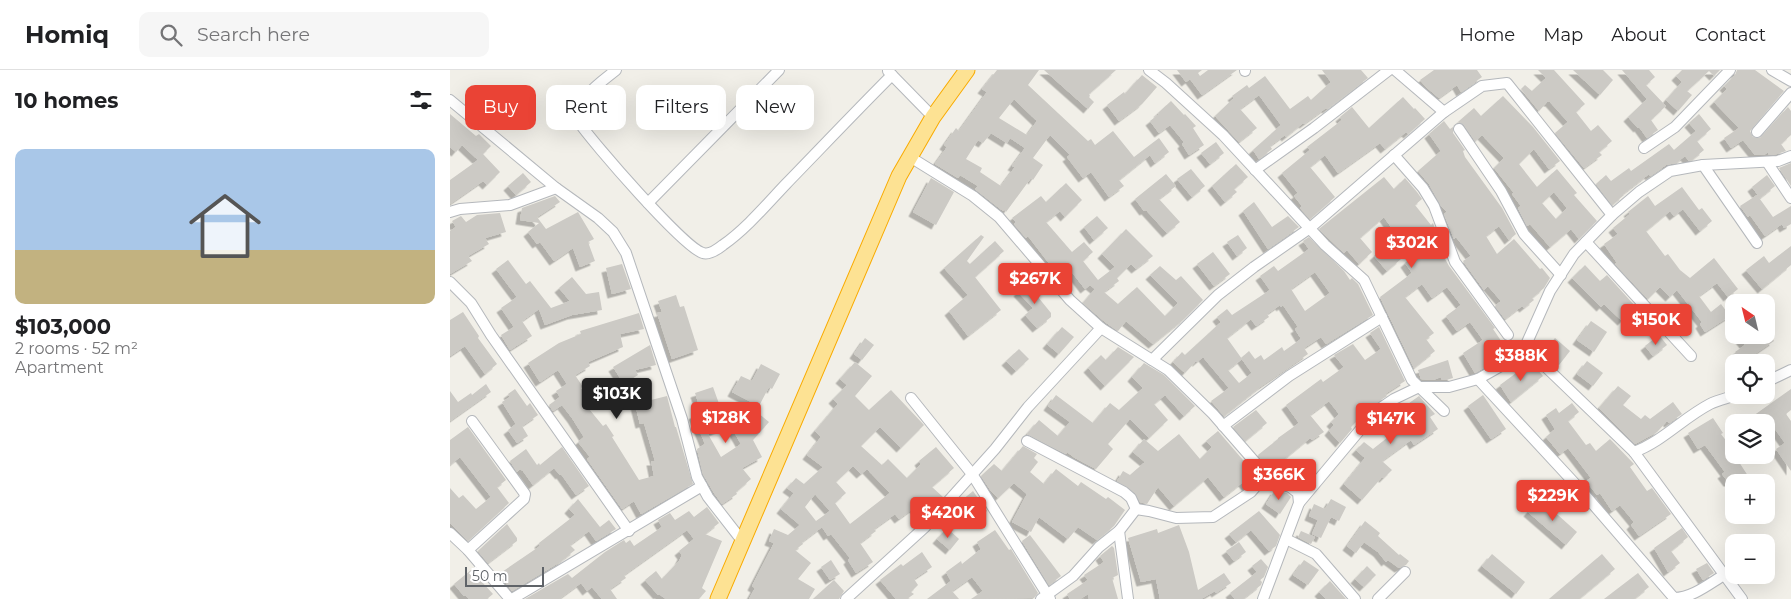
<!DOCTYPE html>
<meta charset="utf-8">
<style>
:root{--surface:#fff;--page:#f6f6f6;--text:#202124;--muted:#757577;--line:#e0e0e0;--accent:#ea4335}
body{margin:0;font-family:Montserrat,sans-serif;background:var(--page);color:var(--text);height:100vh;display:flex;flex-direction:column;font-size:19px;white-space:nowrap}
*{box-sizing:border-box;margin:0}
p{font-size:16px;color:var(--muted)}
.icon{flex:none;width:28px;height:28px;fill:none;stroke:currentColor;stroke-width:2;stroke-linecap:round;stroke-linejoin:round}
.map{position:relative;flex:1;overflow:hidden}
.details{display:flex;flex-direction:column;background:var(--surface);width:450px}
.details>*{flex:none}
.top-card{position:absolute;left:15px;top:15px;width:475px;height:45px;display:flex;gap:10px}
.needle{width:32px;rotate:325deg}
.tools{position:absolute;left:1275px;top:224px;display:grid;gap:10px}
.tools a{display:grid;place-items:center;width:50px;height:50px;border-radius:10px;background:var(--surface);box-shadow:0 5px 20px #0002;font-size:25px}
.scale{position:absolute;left:15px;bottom:12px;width:79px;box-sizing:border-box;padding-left:5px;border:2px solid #5f6368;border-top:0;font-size:14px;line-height:18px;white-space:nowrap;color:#5f6368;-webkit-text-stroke:4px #fff;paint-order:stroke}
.price{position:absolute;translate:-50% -42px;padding:0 11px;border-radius:5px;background:var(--accent);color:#fff;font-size:16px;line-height:32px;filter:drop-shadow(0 1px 2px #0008)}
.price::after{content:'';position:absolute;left:50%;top:30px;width:15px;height:11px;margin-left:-8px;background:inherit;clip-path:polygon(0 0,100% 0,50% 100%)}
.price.current{background:#222;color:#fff}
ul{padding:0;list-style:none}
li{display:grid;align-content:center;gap:10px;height:265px;padding:0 15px}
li+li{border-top:1px solid var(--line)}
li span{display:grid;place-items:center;height:155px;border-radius:10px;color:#555}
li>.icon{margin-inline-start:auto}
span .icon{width:90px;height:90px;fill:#fffc;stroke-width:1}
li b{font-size:21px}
h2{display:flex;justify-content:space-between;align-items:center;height:60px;padding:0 15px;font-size:21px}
.tag{padding:0 18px;border-radius:10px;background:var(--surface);box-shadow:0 5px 20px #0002;font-size:18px;line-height:45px}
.tag.current{background:var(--accent);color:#fff}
header{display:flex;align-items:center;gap:30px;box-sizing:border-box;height:70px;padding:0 25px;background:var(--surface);border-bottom:1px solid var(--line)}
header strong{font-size:24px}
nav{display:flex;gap:28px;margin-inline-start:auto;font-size:18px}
.search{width:350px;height:45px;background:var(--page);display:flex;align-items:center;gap:12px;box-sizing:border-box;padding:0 18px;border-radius:10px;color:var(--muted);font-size:19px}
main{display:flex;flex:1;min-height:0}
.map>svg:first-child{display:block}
</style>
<header>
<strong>Homiq</strong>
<div class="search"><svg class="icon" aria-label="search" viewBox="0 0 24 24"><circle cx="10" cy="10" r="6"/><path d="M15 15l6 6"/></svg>Search here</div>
<nav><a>Home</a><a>Map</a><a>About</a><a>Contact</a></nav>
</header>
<main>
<section class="details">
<h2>10 homes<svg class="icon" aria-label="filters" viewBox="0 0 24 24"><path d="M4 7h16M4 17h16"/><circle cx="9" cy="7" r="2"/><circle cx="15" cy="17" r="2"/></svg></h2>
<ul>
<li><span style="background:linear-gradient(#a9c7e8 65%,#c2b280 0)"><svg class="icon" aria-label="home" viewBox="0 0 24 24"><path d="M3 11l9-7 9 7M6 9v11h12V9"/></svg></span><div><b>$103,000</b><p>2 rooms · 52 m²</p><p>Apartment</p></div></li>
</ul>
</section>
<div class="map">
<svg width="1341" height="529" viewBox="0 0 1341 529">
<defs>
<filter id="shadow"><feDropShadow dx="-4.5" dy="4.5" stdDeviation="0" flood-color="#0004"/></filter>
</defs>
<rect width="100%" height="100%" fill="#f1efe8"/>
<g fill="#cccac5" fill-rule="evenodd" filter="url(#shadow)">
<path d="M547,0H589L578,15L638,71L641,69L645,75L663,61L684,87L709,68L719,82L705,93L700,85L669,110L674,116L659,127L641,102L633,108L617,87L620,85L600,65L583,88L593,95L583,110L581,108L556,142L554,139L553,141L525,119L528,116L510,105L508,108L485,94L497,77L494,75L506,58L509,61L537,22L532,19ZM564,29L587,51L577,65L549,48ZM541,63L557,73L560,68L575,78L562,96L565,97L551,116L530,102L532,98L516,89L528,70L533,73Z"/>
<path d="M594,0H666L639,24L640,26L639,27L644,32L638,39Z"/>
<path d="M727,0H752L748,3L750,6L758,0H787L752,25L740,9L736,12Z"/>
<path d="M872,0H911L918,8L877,39L876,38L854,54L853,53L836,67L835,65L820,76L822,79L809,89L803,80L831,55L809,25L790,39L807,58L789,72L765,46L784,28L782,26L797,15L799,18L815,6L840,39L858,26L861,30L881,12Z"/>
<path d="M984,0H1027L1032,7L1011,22L1007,15L989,28L976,17L970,10Z"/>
<path d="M1088,0H1104L1135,34L1126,42L1141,61L1148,55L1162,71L1149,82L1152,85L1134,98L1105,63L1118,52L1100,32H1097L1089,41L1071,19L1075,15L1082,21L1096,8Z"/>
<path d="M1123,0H1153L1163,10L1150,25Z"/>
<path d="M1172,0H1199L1205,7L1196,15L1216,36L1201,50L1208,60L1197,68L1189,57L1188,58L1178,47L1197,29Z"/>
<path d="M1232,0H1270L1264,6L1259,1L1237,21L1242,25L1228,41L1216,30L1232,12L1226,6Z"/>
<path d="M1287,0H1305L1334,21L1300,61L1303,67L1310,68L1338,37L1341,41V65L1331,74L1336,81L1327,84L1319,85L1318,82L1314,85H1305L1293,70L1281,78L1274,68L1289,58L1264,32L1277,19L1274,16L1285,5Z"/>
<path d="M692,5L707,17L692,34L669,51L657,35L674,22L675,24Z"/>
<path d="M1053,26L1083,57L1110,91L1099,99L1084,79L1069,94L1087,117L1107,99L1127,123L1124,125L1147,151L1129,169L1121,159L1100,177L1080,154L1077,156L1068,138L1071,136L1062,124L1064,123L1044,98L1054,88L1032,65L1025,71L1014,55L1008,52L1024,38L1031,46ZM1104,122L1117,138L1106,149L1092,133Z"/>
<path d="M953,27L964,39L965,38L975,49L958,64L956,62L935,79L930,73L888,103L875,85L860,97L885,127L860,149L850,138L852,136L844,126L848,123L832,103L860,80L857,77L892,50L890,47L902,37L919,58Z"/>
<path d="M721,31L734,45L735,44L746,56L743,58L754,75L739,85L732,74L734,72L720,55L709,63L700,51L709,44L708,43Z"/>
<path d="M0,44L26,66L29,64L41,76L33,84L50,102L37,115L33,111L0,134V110L28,90L12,75L6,82L0,77Z"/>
<path d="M1249,44L1261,59L1247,71L1254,80L1242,90L1239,91L1235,86L1226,93L1216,95L1200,106L1199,104L1173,124L1174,125L1162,135L1146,114L1156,105L1161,111L1179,98L1181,101L1219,74L1224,80L1246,61L1239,53Z"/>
<path d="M994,51L1000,59L1003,57V63L1015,80L1013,81L1015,87L1052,138L1066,164L1059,170L1049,156L1036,166L1047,184L1064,169L1090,199L1092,198L1100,208L1094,218L1082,228L1084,230L1074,238L1072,236L1055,249L1045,236L1051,231L1038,216L1034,220L1013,191L1021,186L1006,167L1004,169L994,144L997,142L991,136L979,114L968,101L991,81L979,64Z"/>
<path d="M766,72L774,83L760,94L751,83Z"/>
<path d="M1341,93V116L1329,98Z"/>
<path d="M786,94L798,107L784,119L787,122L775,132L762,116Z"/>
<path d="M741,99L755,116L742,127L727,109Z"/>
<path d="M73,103L81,112L66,125L58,116Z"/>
<path d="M716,104L726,116L709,129L730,152L717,163L696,140L694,141L685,129Z"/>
<path d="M1317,105L1325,116L1310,128L1302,117Z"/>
<path d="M934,107L944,119L955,108L967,122L972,129L965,135L981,155L983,153L992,178L990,180L999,196L1045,258L1043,259L1056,278L1038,291L1040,294L1025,303L1013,283L1033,270L1020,252L1007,261L996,246L1011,235L997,217L982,228L972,214L955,227L984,263L976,269L985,281L964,298L930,227L962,203L955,193L972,178L962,166L944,181L951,189L937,201L924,186L947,166L934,147L910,168L922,182L909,194L897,180L894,183L869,159Z"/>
<path d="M481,108L504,122L486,155L463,142Z"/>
<path d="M616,113L632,130L615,147L610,141L596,152L622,182L634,172L643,182L633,191L648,210L665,197L652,184L676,159L703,186L686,199L681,194L667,208L669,211L654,222L668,234L687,217L715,246L728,233L700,205L710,196L726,210L731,206L753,230L734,249L703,274L676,251L668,261L655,252L633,233L645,219L640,215L635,219L621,201L611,209L578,166L576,168L564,154L566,152L562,148L591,126L596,132Z"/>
<path d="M1232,117L1249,140L1252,138L1262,151L1250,161L1233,139L1224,146L1220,141L1196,161L1215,186L1218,184L1230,200L1240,208L1264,188L1288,219L1278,227L1267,213L1249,226L1261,242L1271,234L1280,246L1255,262L1250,254L1252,252L1227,220L1220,227L1210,217L1198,229L1165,194L1167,193L1154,174L1168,164L1163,158L1180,144L1178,142L1198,126L1205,136Z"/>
<path d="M1307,125L1323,147L1341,136V154L1334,158L1332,154L1315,166L1300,145L1298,147L1290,136Z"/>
<path d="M105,126L110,132L87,147L96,159L128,142L144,169L138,172L145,191L130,197L123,178L104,191L90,172L87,174L78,162L89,153L70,150L72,138Z"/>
<path d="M804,132L822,157L838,146L849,157L818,179L793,141Z"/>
<path d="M50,143L56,162L35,168L39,174L18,186L22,191L0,204V161L6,157L2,151L11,146L16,152L27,145Z"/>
<path d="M647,146L658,158L644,170L634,157Z"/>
<path d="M531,165L534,167L517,191L520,194L545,171L554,181L525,207L551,240L518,266L499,241L518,225L494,198Z"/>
<path d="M788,165L797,178L787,186L777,172Z"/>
<path d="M859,167L894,201L900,210L902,208L908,214L923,245L876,274L871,267L854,278L858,284L810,317L774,346L761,331L779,318L753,287L747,292L746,291L735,303L723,292L732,282L735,285L771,252L767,247L777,239L782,245L820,220L810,206L824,196L828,201L859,179L853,171ZM865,202L880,223L855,241L841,219ZM830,235L831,237L833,235L848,257L845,259L851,269L834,281L832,277L814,290L811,285L805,289L799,281L791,288L802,303L789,313L778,300L792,289L777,268L801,249L806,256L819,247L817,244Z"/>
<path d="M1341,176V195L1312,219L1296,200L1314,186L1319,193Z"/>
<path d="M763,182L780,204L764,216L747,194Z"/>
<path d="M58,190L76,214L80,211L101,238L120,231L109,218L122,207L136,224L149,222L152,240L122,245L95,255L89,239L72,251L82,266L60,280L51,265L64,257L51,238L67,227L46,199Z"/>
<path d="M172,194L181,219L162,224L156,198Z"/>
<path d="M1135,195L1150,211L1157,205L1186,237L1172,251L1154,234L1151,237L1122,208Z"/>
<path d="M581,210L593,223L588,227L601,243V247L587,258L575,245L583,238L568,222Z"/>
<path d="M226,225L230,237L234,236L248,280L222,289L207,243L212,242L208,231Z"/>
<path d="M13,242L29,266L28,268L47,294L35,304L15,276L0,286V250Z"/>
<path d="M189,243L194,259L170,264L173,277L138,292L140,296L125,305L133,317L131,318L140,331L135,334L153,356L156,354L164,366L162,367L189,410L204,406L201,391H205L194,353L190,354L185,334L217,326L225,357H226L243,414L191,444L184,431L172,439L137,389L140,387L128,372L134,367L122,348L112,335L103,341L99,335L110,327L106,321L117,314L108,300L90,312L78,293L109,273L131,264L130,261Z"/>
<path d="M1141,251L1157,262L1144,282L1127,270Z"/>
<path d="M612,257L624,267L609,284L597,274Z"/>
<path d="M929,257L955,311L935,324L937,326L920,337L901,357L902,359L890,373L879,361L884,355L881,352L889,344L879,331L860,345L874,362L862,370L860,368L820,401L808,385L828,369V368L849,353L836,335L871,309L873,312L894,297L884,285L903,274L915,290L931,279L920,263Z"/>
<path d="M1209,265L1217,275L1203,286L1195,276Z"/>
<path d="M1287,265H1320L1324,271L1293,292L1285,282L1295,275Z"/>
<path d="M415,268L424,275L412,290L404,284Z"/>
<path d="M1105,268L1120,281L1109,295L1093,282Z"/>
<path d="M200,275L206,295L185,300L188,305L174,314L163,297Z"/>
<path d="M668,277L684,287L655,316L638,298L651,285L656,290Z"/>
<path d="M569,279L579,289L566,301L556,291Z"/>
<path d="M998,290L1003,308L996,310H992L991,307L983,310L971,309L968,300Z"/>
<path d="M1137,291L1153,303L1143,316L1127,304Z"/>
<path d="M405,292L422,306L405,326L419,340L441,320L474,355L451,378L430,357L411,376L432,395L438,389L457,408L471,394L469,391L486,377L504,398L482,417L493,427L474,448L464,438L449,449L445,444L424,459L426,461L410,473L423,492L406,503L398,490L400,488L381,464L378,466L372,457L352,472L353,474L345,480L361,493L348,509L365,519L359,529H299L305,518L302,516L324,473L319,471L324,459L338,465L350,455L331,439L344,423L337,418L346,408L354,414L373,397L357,385L371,367L365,361L388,334L383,329L397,315L390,309ZM403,396L411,404L417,399L440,423L400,454L385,433L396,423L386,412ZM365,424L380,441L366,451L355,437Z"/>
<path d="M1081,292L1093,306L1061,332L1050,315Z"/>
<path d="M694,293L714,305L745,336L734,346L715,325L704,334L718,350L699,368L680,349L658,374L663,379L646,399L625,388L617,382L616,384L577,364L589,350L608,366L620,352L598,336L606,325L643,353L660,333L669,340L693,318L682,307Z"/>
<path d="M311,294L330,304L322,319L319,317L309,336L282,322L291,306L302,311Z"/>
<path d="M36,314L41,322L0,351V321L8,332L21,323L22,325Z"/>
<path d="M1168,316L1181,326L1173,335L1191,349L1195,345L1200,349L1223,332L1232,344L1219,353L1217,351L1207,362L1185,374L1149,338Z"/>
<path d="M263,317L272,342L275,336L280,333L290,353L302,338L319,352L303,370L312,387L292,398L301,409L286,422L287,424L272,434L264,423L253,404L247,379L255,374L243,345L251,341L245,323ZM280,355L291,374L271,387L258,364Z"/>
<path d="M65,319L77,336L80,333L88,345L72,356L78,366L67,373L58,360L66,354L52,332L60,327L58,324Z"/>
<path d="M1341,319V340L1336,344L1341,351V401L1326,379L1335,373L1320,352H1307L1303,346Z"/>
<path d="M1033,325L1056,359L1041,369L1018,336Z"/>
<path d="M969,326L985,344L980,347L988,359L964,375L961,370L932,391L942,400L934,408L932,407L912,430L894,414L915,388L906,380L914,372L923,379L942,364L933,352L954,335L955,336Z"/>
<path d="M1122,333L1129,342L1118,351L1136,375L1140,373L1146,381L1160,369L1184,394L1180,397L1197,421L1202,418L1221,444L1189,466L1181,455L1184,452L1170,435L1162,441L1150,423L1147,425L1136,411L1141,408L1118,378L1110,384L1096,367L1105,359L1096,345L1106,338L1109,343Z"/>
<path d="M806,340L817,353L795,371L783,357Z"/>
<path d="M1263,348L1273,363L1271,364L1284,381V385H1287L1289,388L1287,389L1302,412H1278L1272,404L1275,402L1255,375L1248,379L1238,363Z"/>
<path d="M18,357L56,410L47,417L59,433L18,471L0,453V418L9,428L13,425L26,439L41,427L10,387L0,395V370Z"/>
<path d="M768,361L805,404L800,409L802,411L797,417L793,412L774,427L758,407L724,436L708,417L697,434L690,432L685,423L667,411L673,401L680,405L695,392L683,382L694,369L708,381L729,364L750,389L762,377L756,371Z"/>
<path d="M573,376L587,384L584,388L588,392L580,402L594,414L606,399L628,416L631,412L656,429L658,427L675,440L664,456L647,470L628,457L618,469L589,447L581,462L562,452L577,424L564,413L548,428L541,421L531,406L544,394L552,401Z"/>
<path d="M112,377L139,416L126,425L111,404L110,405L104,398L83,415L73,401L70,399L67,402L60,391L76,379L87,395L89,393L90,395Z"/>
<path d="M848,400L859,408L852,417L841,410Z"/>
<path d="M825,420L837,423L841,427L830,444L816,434Z"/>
<path d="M523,421L537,441L519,454L505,436Z"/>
<path d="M128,429L150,457L159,450L166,459L146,471L139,461L120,475L125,480L110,492L62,521L49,504L90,476L89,473L125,445L119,439Z"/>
<path d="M881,429L896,437L889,451L881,447L871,468L862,464L868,450L859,446L864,434L875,439Z"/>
<path d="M1090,429L1127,462L1116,475L1078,442Z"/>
<path d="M257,437L269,453L255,464L272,471L252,518L256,521L249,529H216L209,524L208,525L195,510L206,501L212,509L229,491L232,485L229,481L244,469L237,460L174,505L176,508L160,519L167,529H152L142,517L137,521L131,513L109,529H75L118,504L122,508L155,482L174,470L176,473L180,470L184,476L212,457L208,450L220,443L225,450L239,441L244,447Z"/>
<path d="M809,441L830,465L826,476L819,481L801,460L786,472L779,464Z"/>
<path d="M915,451L930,463L928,466L949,485L950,484L959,491L956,495L949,498L938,490L936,492L928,482L914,472L906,483L897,476Z"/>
<path d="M57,454L67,468V471L38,493L28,481Z"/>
<path d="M729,455L739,482L748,520L774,503L781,513L766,523L765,521L751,529H710L706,509L691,512L678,468L707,459L708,463Z"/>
<path d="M497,458L509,469L500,480L487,469Z"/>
<path d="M1232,458L1238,467L1221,481L1230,493L1218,502L1204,478Z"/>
<path d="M545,460L559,480L561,479L588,523L584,528L521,529L533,521L522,507L502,521L509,529H477L501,511L496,502L511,491L512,494L531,479L527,472Z"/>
<path d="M851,461L865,467L861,474L848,467Z"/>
<path d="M580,465L611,506L599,515L572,471Z"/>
<path d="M789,472L796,482L784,491L776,481Z"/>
<path d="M662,476L664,478L668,505L662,508L668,529H639L638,524L630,529H620L617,524L638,510L634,505L654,492L650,486Z"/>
<path d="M472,482L482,497L464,509L468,515L461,522L464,524L457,529H446L430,510L451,494L453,496Z"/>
<path d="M1042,484L1075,512L1066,524L1032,496Z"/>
<path d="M1152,484L1165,499L1129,529H1099Z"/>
<path d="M811,489L818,497L814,507L810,510L812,512L811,515L793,529H785L780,523L807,502L802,496Z"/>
<path d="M381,490L390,504L380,510L371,497Z"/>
<path d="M854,490L869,500L858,515L843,505Z"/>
<path d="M1257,493L1264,503L1253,510L1246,499Z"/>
<path d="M917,496L926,505L914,517L905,509Z"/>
<path d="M21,500L43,524L37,529H19L15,525L14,526L4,514Z"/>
<path d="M1188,503L1199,517L1184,529H1154Z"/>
<path d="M384,510L394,521L389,529H363Z"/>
<path d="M880,511L896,529H876L869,522Z"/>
</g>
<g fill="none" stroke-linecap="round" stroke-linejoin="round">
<defs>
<g id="minor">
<path d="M166,0C150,13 126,28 128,51C142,72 235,179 253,183C259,185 268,179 273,175C296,159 317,134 336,114C371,78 406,41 442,5"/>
<path d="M699,0L716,13L773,65L875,175L914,210L962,310L994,341"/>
<path d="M795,0V1"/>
<path d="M945,0L994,42"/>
<path d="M1322,0L1341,11"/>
<path d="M438,1L483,47"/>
<path d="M0,30L106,118L148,148L163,162L176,183L232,349L247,407L258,427L293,472"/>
<path d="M1009,59L1051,121L1074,164L1111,205"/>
<path d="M1307,62L1341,23"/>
<path d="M1194,78L1225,57L1280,0"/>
<path d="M944,85L973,118L984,136L1005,192L1058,265"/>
<path d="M460,87L523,126L549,147L620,230L651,258L718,300L763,344L804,391L815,406L824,412L840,417L848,423L849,433L813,529"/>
<path d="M1317,92L1341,128"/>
<path d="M1253,95L1307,173"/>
<path d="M805,100L864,58L939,0"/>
<path d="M198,133L329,0"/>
<path d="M0,142L10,139L60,135L106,118"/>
<path d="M1136,172L1241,286"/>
<path d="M0,212L21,233L41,265L179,461"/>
<path d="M1075,277L1184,382L1292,529"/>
<path d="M702,290L768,225L804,197L860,158L994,42L1032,16L1057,13L1162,145"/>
<path d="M1028,309L1129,418L1224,528C1242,528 1259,514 1274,505"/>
<path d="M1316,312L1341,300"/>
<path d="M461,328L522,404L600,529"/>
<path d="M773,356L839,306L932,247"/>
<path d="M577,371L674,422L681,428L686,439"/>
<path d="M1184,382C1213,371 1233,348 1260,334C1268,330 1278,328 1286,325"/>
<path d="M849,433L925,342L944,329L969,317H999L1028,309L1067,287L1075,277L1100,221L1124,184L1162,145L1189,122L1220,101L1253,95L1328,91L1341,86"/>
<path d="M686,439L699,441L726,448L763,447L801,422L815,406"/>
<path d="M669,461L678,529"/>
<path d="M0,463L18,480L60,529"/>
<path d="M836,469L866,484L905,529"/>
<path d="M18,480L74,429L75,424L22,351"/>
<path d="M62,529L252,416"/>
<path d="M396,529L475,457L545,379L578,337L651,258"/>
<path d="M591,529L623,506L649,477L669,461L686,439"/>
<path d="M928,529L955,502"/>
</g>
<path id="highway" d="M268,529L449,106L483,47L517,0"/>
</defs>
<use href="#minor" stroke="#b5b8bc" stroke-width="12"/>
<use href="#highway" stroke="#f9ab00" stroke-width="17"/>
<use href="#minor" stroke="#fff" stroke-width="10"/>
<use href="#highway" stroke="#fde293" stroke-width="15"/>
</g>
</svg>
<div class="tools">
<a><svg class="needle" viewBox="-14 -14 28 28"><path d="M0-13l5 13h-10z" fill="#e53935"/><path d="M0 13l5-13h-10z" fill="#757577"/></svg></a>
<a><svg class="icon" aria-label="locate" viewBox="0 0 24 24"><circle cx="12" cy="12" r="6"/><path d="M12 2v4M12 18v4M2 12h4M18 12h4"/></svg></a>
<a><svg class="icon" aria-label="layers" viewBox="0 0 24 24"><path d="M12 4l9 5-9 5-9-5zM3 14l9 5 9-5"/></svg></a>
<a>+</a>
<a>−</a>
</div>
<div class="scale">50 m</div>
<b class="price" style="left:962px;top:199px">$302K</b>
<b class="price" style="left:585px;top:235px">$267K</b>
<b class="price" style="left:1206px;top:276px">$150K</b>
<b class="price" style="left:1071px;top:312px">$388K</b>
<b class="price current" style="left:167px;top:350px">$103K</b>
<b class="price" style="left:276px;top:374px">$128K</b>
<b class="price" style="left:941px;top:375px">$147K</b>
<b class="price" style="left:829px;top:431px">$366K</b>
<b class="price" style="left:1103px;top:452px">$229K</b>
<b class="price" style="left:498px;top:469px">$420K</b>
<div class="top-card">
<a class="tag current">Buy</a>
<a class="tag">Rent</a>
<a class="tag">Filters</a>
<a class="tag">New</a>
</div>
</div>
</main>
